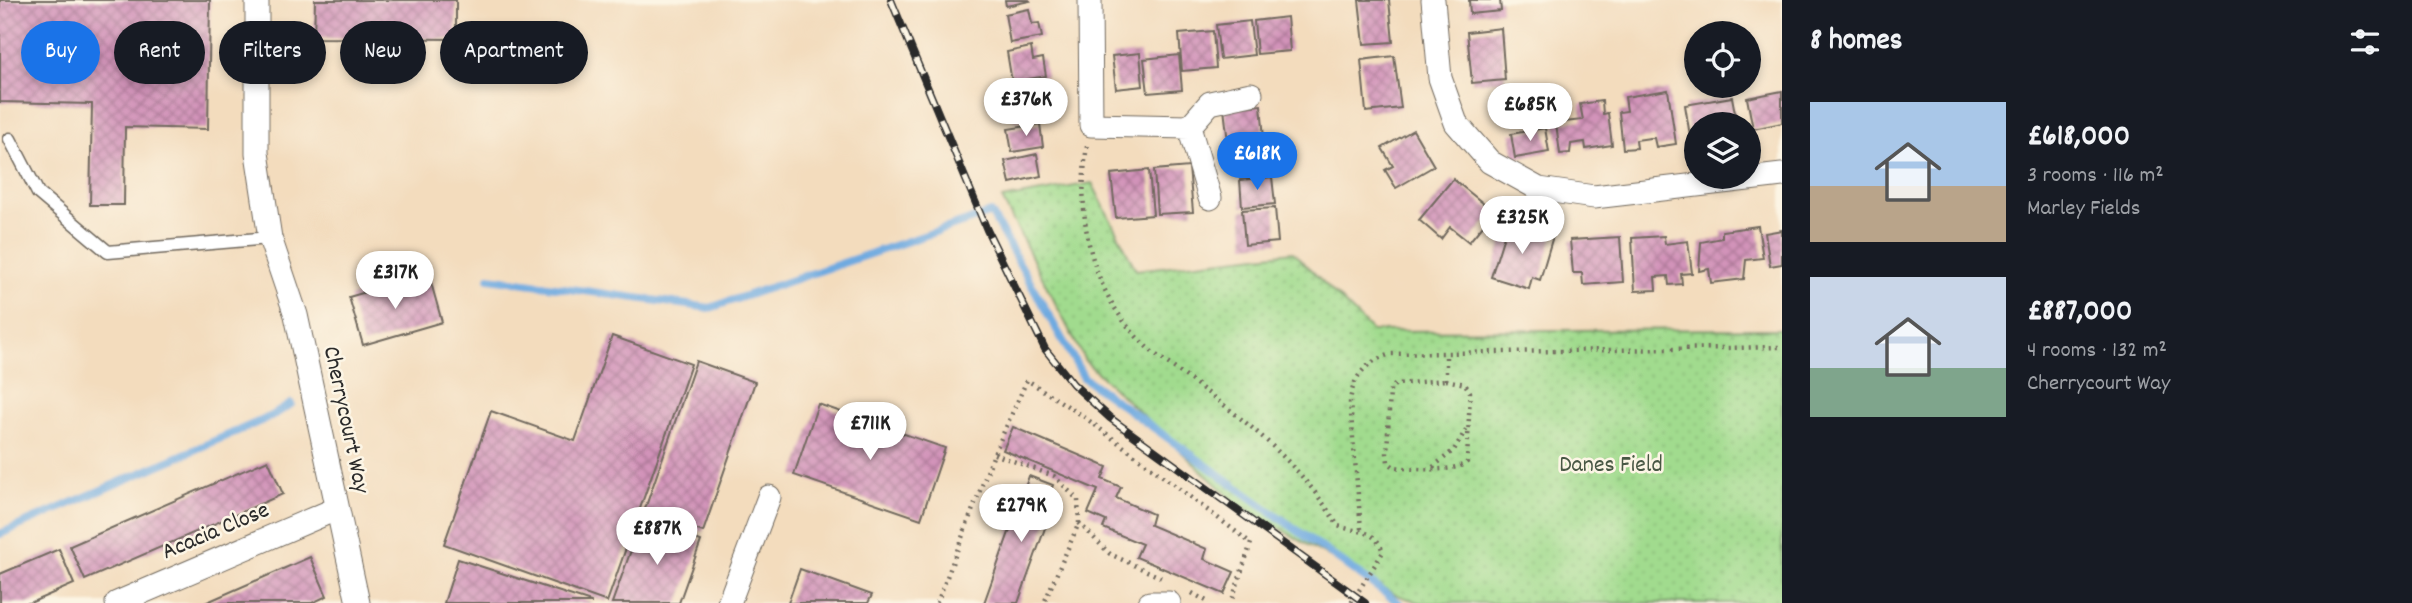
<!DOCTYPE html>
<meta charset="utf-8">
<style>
:root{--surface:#171b24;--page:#242831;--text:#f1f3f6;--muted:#9ea1a6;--accent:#1a73e8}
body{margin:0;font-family:Dekko,sans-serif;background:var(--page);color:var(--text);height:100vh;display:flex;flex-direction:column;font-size:26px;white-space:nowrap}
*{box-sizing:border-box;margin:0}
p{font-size:23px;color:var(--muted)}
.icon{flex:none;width:38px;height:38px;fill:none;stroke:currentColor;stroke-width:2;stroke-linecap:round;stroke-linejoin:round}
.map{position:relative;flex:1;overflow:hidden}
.sheet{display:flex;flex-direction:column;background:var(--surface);width:630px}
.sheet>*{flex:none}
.top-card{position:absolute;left:21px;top:21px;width:665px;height:63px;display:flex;gap:14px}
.fabs{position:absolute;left:1684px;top:21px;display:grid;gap:14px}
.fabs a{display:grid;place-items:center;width:77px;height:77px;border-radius:50%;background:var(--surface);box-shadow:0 4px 10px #0003;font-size:35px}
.price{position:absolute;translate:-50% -60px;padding:0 16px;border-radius:24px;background:#fff;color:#222;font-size:23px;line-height:46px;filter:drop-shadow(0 2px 4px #0008)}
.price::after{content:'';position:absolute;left:50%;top:42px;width:21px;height:16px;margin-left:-10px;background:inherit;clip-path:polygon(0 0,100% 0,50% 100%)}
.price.current{background:var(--accent);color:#fff}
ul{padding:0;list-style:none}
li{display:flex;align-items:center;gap:21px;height:175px;padding:0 28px}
li span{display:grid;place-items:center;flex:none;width:196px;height:140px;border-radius:0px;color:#555}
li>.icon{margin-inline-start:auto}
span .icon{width:84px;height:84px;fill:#fffc;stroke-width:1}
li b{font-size:30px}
h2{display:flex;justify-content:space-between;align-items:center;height:84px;padding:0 28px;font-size:30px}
.tag{padding:0 24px;border-radius:32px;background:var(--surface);box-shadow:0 4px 10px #0003;font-size:24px;line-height:63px}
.tag.current{background:var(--accent);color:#fff}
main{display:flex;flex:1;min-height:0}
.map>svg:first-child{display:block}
</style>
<main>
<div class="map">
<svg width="1782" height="603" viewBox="0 0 1782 603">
<defs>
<pattern id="grass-dots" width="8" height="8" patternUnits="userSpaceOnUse" patternTransform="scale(1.75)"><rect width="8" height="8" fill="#a1db8e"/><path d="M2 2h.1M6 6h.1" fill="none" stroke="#8bbc7b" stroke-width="1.8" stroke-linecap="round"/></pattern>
<pattern id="building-cross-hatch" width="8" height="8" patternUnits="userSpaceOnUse" patternTransform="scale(1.75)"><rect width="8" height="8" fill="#d293b9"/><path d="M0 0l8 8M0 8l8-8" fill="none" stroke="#ab7897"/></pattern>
</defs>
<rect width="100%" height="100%" fill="#fcf5e5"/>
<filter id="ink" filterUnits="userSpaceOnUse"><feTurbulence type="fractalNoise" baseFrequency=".0143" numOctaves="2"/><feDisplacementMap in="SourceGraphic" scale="14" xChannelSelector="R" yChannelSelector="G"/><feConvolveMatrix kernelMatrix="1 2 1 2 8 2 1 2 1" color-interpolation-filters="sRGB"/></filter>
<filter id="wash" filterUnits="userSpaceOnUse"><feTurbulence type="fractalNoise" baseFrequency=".00686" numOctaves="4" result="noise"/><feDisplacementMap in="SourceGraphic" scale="28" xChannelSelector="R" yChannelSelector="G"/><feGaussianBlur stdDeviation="1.57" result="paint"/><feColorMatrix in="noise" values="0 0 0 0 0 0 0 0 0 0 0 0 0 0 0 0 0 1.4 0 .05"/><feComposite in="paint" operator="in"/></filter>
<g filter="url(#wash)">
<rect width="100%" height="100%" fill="#f3dcbd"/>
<path fill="url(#grass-dots)" stroke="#66835c" stroke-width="2" d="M1092,183L1136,270L1293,252L1372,331L1782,329V603H1421L1394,594L1238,505L1085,361L1002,199Z"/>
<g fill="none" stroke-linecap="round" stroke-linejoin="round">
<g stroke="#6faae0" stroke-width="8">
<path d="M489,278L710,308L991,213L1084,378L1399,603"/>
<path d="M0,534L272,416L291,404"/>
</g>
</g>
<g id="blocks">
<g fill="url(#building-cross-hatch)">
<path d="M0,0H210L208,129L125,127L124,205H90L92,104L0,102Z"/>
<path d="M315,0H456V39L314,38Z"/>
<path d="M1005,0H1029L1030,1L1006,6Z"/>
<path d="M1359,0H1389L1393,42L1364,44Z"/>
<path d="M1469,0H1500L1501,11L1470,14Z"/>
<path d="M1029,9L1032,24L1039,23L1042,37L1010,43L1005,14Z"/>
<path d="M1287,17L1290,51L1257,54L1254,21Z"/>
<path d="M1250,21L1254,55L1220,59L1216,25Z"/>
<path d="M1501,28L1505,80L1472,83L1467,32Z"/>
<path d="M1213,31L1216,68L1182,71L1179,34Z"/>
<path d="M1031,47L1033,60L1043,58L1046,76L1012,82L1007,52Z"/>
<path d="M1140,53L1143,86L1116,89L1112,56Z"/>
<path d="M1179,55L1182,90L1148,93L1144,59Z"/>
<path d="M1394,56L1401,108L1366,112L1361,60Z"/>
<path d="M1037,83L1040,101L1046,99L1049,115L1014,121L1008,88Z"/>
<path d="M1668,90L1676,144L1656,147L1654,138H1650L1636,140L1637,148L1623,149L1619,112L1627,111L1625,97Z"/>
<path d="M1782,91V123L1753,129L1747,98Z"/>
<path d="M1732,97L1737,124H1696V135L1690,136L1685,105Z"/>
<path d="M1602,101L1603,114L1608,113L1612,145L1586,149L1585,142L1571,144L1570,153L1560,154L1556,123L1583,120L1580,104Z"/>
<path d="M1261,105L1264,138L1228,142L1224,109Z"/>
<path d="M1040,124L1043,147L1012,152L1008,129Z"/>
<path d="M1545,128L1549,152L1515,158L1511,134Z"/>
<path d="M1413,130L1434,166L1396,188L1385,170L1393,166L1382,148Z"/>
<path d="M1269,146L1272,174L1240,177L1237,149Z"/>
<path d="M1037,154L1041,176L1010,183L1005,161Z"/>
<path d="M1189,167L1193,212L1157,214L1154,170Z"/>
<path d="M1149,170L1153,215L1116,218L1111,174Z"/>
<path d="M1272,177L1275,204L1242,207L1240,180Z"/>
<path d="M1453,179L1494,212L1469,242L1450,227L1441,239L1419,220Z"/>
<path d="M1275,208L1278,242L1245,245L1242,210Z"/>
<path d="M1508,223L1553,236L1540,280L1532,277L1529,289L1491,277Z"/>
<path d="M1758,226L1763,258L1746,260L1744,279L1711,283L1709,269L1699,271L1701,242L1722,238V231Z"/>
<path d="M1782,230V264L1770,266L1765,233Z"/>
<path d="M1664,236L1665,244L1688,241L1692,273L1681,274L1682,284L1669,285L1668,276L1655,277L1656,290L1635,291L1632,238Z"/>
<path d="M1620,237L1623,282L1583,285L1582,273H1573L1570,240Z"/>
<path d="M430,279L442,322L363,345L349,297L393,284L394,289Z"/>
<path d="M612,336L691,364L607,602L444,544L491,411L575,441Z"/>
<path d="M696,361L755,382L703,532L644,512Z"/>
<path d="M818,404L945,448L921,519L794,475Z"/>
<path d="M1013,427L1107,467L1102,479L1121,487L1116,498L1153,514L1150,525L1207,549L1204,559L1234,572L1224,594L1136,557L1142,544L1103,528L1106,521L1088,513L1098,490L1003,450Z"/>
<path d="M268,460L283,494L85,580L70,546Z"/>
<path d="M1029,476L1053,485L1042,515L1049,517L1018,603H984Z"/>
<path d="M642,520L701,541L679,603H612Z"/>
<path d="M59,549L74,584L30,603H0V574Z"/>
<path d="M310,557L327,596L312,603H205Z"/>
<path d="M458,559L591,602V603H444Z"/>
<path d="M800,569L872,595L868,603H788Z"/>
</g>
</g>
</g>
<g filter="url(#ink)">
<use href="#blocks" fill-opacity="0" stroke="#71695e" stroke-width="2"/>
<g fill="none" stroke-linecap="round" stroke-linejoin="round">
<defs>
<path id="service" d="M10,139L38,193L108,252L270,238"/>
<g id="minor">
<path d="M257,0V153L270,238L296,315L358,603"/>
<path d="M1090,0L1091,125L1189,127L1210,198"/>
<path d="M1433,0L1440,78L1456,123L1490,162L1539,189L1594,197L1782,175"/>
<path d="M1189,127L1210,103L1251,94"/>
<path d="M117,603L336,509"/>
<path d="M729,603L769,497"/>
<path d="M1150,603H1169"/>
</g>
</defs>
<use href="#service" stroke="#71695e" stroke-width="15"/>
<use href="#minor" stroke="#71695e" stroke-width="25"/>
<g stroke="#71695e" stroke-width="4.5" stroke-dasharray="2 5" stroke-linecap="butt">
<path d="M1087,146C1075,222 1092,298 1151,351C1221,403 1292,449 1338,526C1358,533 1375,528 1383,552L1351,603"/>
<path d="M1446,380L1465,384L1470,392L1467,462C1456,473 1410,469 1394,467L1388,462L1387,454L1390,389L1396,384Z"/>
<path d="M1446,380V355"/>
<path d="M994,454L1054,476L1078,500L1079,523L1044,603"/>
<path d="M1433,467L1454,450L1468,426"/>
<path d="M1079,523L1110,554L1162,578"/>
<path d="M1361,529L1350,403C1352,377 1366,361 1391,354L1782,347"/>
<path d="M1192,593L1210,603"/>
<path d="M937,603L994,454L1027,380L1083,416L1251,543L1231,603"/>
</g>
<use href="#service" stroke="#fff" stroke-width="12"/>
<use href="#minor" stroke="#fff" stroke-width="23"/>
<defs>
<path id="rail" d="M891,0L987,230L1045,349L1073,384L1110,418L1365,603"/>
</defs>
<use href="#rail" stroke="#2b2b2b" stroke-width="8"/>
<use href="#rail" stroke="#fcf5e5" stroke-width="5" stroke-dasharray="16" stroke-linecap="butt"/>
</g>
</g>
<g text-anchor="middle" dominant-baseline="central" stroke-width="5" stroke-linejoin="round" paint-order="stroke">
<g font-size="24" fill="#2b2b2b" stroke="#fcf5e5">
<text transform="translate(345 420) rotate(78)">Cherrycourt Way</text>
<text transform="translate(216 532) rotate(-23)">Acacia Close</text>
</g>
<g font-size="24" fill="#485744" stroke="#fcf5e5">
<text x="1611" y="466">Danes Field</text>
</g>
</g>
</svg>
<div class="fabs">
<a><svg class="icon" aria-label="locate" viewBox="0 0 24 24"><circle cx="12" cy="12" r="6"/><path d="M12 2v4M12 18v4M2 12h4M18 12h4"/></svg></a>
<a><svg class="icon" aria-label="layers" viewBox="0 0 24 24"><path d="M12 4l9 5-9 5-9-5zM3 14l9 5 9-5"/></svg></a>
</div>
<b class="price" style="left:1026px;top:138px">£376K</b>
<b class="price" style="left:1530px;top:143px">£685K</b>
<b class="price current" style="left:1257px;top:192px">£618K</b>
<b class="price" style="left:1522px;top:256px">£325K</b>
<b class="price" style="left:395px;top:311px">£317K</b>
<b class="price" style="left:870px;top:462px">£711K</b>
<b class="price" style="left:1021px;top:544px">£279K</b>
<b class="price" style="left:657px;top:567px">£887K</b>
<div class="top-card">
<a class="tag current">Buy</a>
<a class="tag">Rent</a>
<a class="tag">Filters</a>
<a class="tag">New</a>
<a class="tag">Apartment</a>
</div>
</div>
<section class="sheet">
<h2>8 homes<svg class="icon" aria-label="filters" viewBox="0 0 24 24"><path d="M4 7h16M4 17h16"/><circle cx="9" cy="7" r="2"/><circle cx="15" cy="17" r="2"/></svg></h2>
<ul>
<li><span style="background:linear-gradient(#a9c7e8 60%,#b9a48a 0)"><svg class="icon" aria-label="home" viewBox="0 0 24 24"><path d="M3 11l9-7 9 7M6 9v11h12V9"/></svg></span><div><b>£618,000</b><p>3 rooms · 116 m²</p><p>Marley Fields</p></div></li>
<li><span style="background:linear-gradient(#c9d6e8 65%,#7fa58c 0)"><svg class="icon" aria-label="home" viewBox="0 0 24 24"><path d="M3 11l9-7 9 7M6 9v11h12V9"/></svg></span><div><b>£887,000</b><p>4 rooms · 132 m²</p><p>Cherrycourt Way</p></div></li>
</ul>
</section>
</main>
